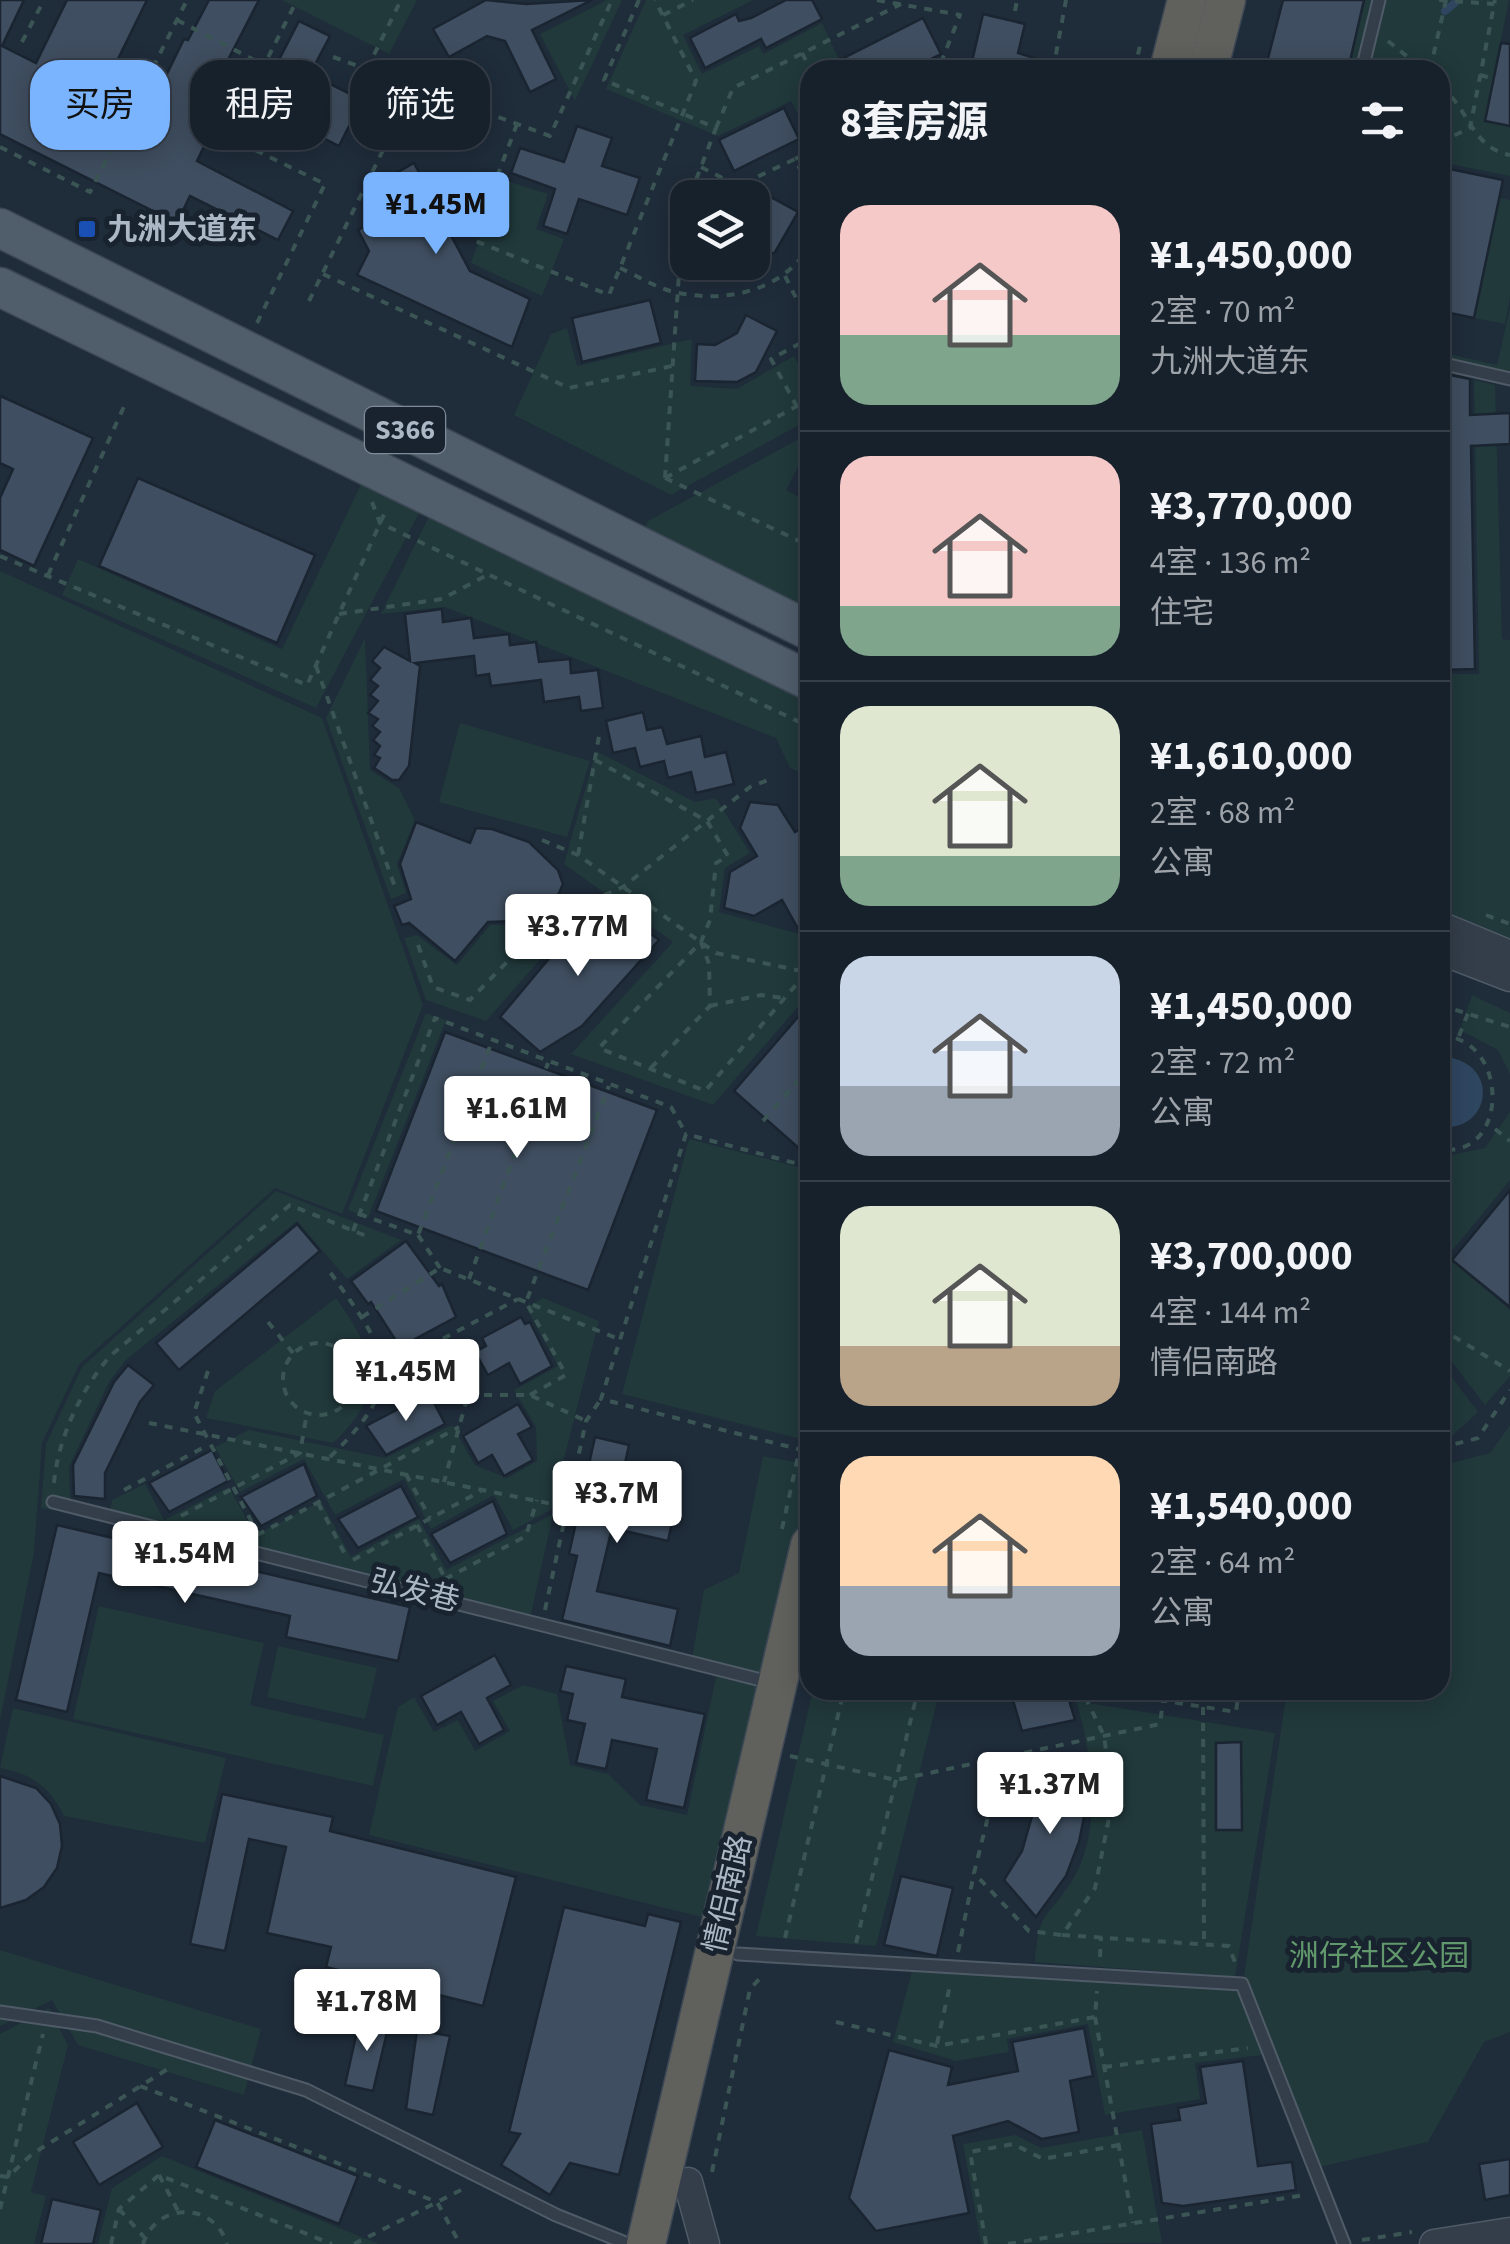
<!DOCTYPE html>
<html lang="zh">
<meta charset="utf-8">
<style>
:root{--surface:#17212c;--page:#202934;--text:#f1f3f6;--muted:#9ea3a9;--line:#363e48;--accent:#7ab4ff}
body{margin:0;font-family:"Source Sans 3","Noto Sans SC",sans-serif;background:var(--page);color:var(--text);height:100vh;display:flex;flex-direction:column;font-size:38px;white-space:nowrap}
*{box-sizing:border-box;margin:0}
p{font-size:32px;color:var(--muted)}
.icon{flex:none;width:55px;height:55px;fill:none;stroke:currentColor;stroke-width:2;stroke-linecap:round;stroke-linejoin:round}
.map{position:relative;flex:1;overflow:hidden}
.panel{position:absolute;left:800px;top:60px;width:650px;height:1640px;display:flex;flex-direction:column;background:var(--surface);border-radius:30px;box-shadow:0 5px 25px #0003,0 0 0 2px var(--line)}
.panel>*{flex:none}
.top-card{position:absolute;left:30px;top:60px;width:620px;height:90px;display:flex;gap:20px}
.controls{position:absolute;left:670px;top:180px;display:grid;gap:20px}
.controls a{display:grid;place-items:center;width:100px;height:100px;border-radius:20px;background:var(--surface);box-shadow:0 5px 25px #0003,0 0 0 2px var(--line);font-size:50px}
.price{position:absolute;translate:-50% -85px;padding:0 22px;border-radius:10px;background:#fff;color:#222;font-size:32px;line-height:65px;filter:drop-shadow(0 2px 5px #0008)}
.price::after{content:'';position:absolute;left:50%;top:60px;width:30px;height:22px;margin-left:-15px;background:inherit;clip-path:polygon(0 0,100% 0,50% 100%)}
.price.active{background:var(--accent);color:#111}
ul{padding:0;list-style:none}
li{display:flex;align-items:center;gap:30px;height:250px;padding:0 40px}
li+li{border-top:2px solid var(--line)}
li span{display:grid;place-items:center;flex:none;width:280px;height:200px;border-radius:30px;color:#555}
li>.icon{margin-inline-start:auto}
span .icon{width:120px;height:120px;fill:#fffc;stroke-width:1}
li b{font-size:42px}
h2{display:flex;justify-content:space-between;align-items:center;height:120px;padding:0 40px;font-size:42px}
.tag{padding:0 35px;border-radius:30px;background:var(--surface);box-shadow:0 5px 25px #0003,0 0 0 2px var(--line);font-size:35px;line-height:90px}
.tag.active{background:var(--accent);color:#111}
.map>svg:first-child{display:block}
</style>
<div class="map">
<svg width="1510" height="2244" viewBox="0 0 1510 2244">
<rect width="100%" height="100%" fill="#1f2c3a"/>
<g fill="#21393b">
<path d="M282,0H417L389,54Z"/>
<path d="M607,0H622L575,101L540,34Z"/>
<path d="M646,0H753L683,35L702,74L759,46L763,54L822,23L844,70H810V137L791,101L718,136L606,89Z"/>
<path d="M1364,0H1509L1485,120L1510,126V176L1440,162V70H1348Z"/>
<path d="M501,179L548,194L536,229L564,239L542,296L471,263Z"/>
<path d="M1499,198L1510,200V297L1505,324L1474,318Z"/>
<path d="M1510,308V379L1440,363V352L1497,365Z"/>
<path d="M567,328L577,366L692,339L690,386L737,389L794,356L810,384V419L671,495L514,415L551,334Z"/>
<path d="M1474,380L1495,385L1502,639L1510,640V949L1440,919V674H1479Z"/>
<path d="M810,433V443L786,490L810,503V622L639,538L648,521Z"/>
<path d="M366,474L425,502L316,708L62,595L78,559L282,649Z"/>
<path d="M435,504L810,687V777L790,768L776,738L445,607L381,614Z"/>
<path d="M0,571L322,718L423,1005L342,1214L275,1188L79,1365L42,1443L34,1553L0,1720Z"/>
<path d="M365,638L370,770L399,788L415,820L397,864L406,893L391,899L326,718Z"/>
<path d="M460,723L590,761L567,837L439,802Z"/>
<path d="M596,751L695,802L716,798L750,853L725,868L719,912L810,937V993L713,1105L571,1054L673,942L564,864Z"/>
<path d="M550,911L567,929L486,1021L426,1000L404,938L417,935L457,965L490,925H525Z"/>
<path d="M1472,995L1510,1013V1074L1498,1050L1460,1030Z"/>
<path d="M426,1013L446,1020L368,1218L348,1210Z"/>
<path d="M1510,1112V1180L1447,1257L1510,1310V1376L1485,1405L1440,1346V1157L1485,1148Z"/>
<path d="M689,1139L810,1170L809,1441L622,1394Z"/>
<path d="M276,1191L401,1240L347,1279L297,1221L126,1360L109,1382L69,1467L71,1513L41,1508L46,1444L82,1367Z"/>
<path d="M336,1298C377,1356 389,1390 333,1443L206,1418L215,1391Z"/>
<path d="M543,1298L599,1321L551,1510L513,1530L494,1495L431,1529L404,1479L335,1515L304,1459L240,1492L215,1447L249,1430L385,1458L452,1425L475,1465L507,1478L537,1461L536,1427L514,1390L558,1366L526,1307Z"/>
<path d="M1440,1362L1478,1412L1440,1447Z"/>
<path d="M1510,1425V2032L1484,2042L1428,2142L1315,2168L1243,1984L1287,1690H1440V1466L1490,1453Z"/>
<path d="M763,1456L810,1465V1519L772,1676L692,1658L704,1590L739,1573Z"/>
<path d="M145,1484L164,1520L229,1487L255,1535L321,1501L351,1557L419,1519L446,1570L553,1514L529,1623L108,1523L112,1500Z"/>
<path d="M99,1606L264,1643L250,1705L384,1735L373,1786L73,1719Z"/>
<path d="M278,1646L377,1668L365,1719L267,1697Z"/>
<path d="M716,1677L768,1689L714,1920L369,1835L398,1707L414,1697L434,1732L458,1720L475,1751L510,1731L493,1701L523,1685L557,1694L570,1765L608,1774L640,1805L687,1815Z"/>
<path d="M813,1690H940L876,1946L756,1936Z"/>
<path d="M1076,1701L1275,1733L1235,1977L1035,1962C1039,1907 1048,1920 1073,1879C1103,1829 1092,1752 1076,1701Z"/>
<path d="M13,1708L226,1758L205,1843L64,1816C50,1787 32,1774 0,1768Z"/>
<path d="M0,1950L261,2029L244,2095L78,2045L52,2000L0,2026Z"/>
<path d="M912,1971L1239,1991L1262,2055L1195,2063L1200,2099L1105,2115L1088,2024L1007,2039L1009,2052L956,2061L893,2042Z"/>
<path d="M49,2008L68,2045L31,2192L46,2196L34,2244H0V2034Z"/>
<path d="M1142,2130L1162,2243L981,2244L963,2144L1015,2135L1041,2148Z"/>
<path d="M162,2156L379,2244H98L112,2188Z"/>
</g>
<path fill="#2f4661" d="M1452,1058C1500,1069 1489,1132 1440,1127V1059Z"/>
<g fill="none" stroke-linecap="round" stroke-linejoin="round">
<path stroke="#2f4661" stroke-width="8" d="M1445,11L1456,2"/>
</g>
<g fill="#3f4e60" stroke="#1a2531" stroke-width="2.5">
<path d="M0,0H24L2,46L36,63L67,0H147L86,124L132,145L184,39L188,40L209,0H259L228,60L269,79L299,21L330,36L310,74L362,100L339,146L231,91L197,161L293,211L278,240L190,196L177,223L0,134Z"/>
<path d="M486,0L526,4L592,0L532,30L556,79L530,92L505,41L487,36L449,57L433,29Z"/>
<path d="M786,0H812L822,19L766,48L761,39L705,68L690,38L736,14L739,21L751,18Z"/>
<path d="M1283,0H1364L1348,70H1265Z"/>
<path d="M983,14L1025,24L1018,53L1059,66L1058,70H970Z"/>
<path d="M923,18L941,54L908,70H820Z"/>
<path d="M1501,43L1510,44V126L1485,121Z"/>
<path d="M784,108L799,139L734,171L719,140Z"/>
<path d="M577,126L612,138L602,166L640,178L627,215L579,199L567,234L543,226L555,189L511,173L520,148L564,162Z"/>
<path d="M414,163L429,191L461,173L480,208L446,226L470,271L530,299L512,347L357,275L369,251L358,230L397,209L382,181Z"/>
<path d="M1440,167L1503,180L1474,318L1440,311Z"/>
<path d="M767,195L798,212L775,252L752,264V215Z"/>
<path d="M650,300L661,343L582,362L572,318Z"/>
<path d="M746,315L777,331L756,372L737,382L695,381L697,344L715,345L737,333Z"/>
<path d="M1440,373L1470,379V415L1510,413V444L1471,446L1475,669L1440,670Z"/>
<path d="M0,396L93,438L34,566L0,550V498L13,469L0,463Z"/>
<path d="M138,478L315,555L277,643L99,566Z"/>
<path d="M442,609L443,622L471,618L474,638L509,634L510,645L536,642L539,662L570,659L571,673L598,670L603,708L581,711L579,697L544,702L541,680L491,686L489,674L476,676L474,656L415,663L420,666L409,766L399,780H392L374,768L380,758L374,755L380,746L373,740L380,732L372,726L378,719L368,713L378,701L370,695L378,686L370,680L380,668L372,661L384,647L410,661L405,614Z"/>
<path d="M643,712L647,730L662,727L667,744L701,736L705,757L726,752L734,784L696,793L691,772L668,778L664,761L640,767L635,748L613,753L606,721Z"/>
<path d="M750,802L778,805L795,832L810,823V950L782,900L754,916L724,908L730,872L757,856L740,828Z"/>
<path d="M416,822L470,843L476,828L492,829L529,842L558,870L563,884L556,900L522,921L488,922L455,961L409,923L402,925L394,906L411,899L400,864Z"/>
<path d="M620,911L659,940L582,1026L540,1052L500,1017L572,931Z"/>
<path d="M810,1003V1158L734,1091Z"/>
<path d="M445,1032L657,1110L588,1290L376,1211Z"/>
<path d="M1510,1190V1307L1452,1260Z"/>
<path d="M297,1224L320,1251L179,1370L156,1343Z"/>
<path d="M406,1241L439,1286L442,1284L456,1317L400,1347L371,1302L368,1304L351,1281Z"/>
<path d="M521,1317L525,1324L530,1322L552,1366L520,1384L509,1363L488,1375L475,1352L486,1346L482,1338Z"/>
<path d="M128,1365L154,1385L140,1402L105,1473V1499L74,1496L73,1465L114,1382Z"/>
<path d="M429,1393L445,1424L386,1455L366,1426Z"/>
<path d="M518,1404L532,1427L518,1434L533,1460L504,1476L492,1455L478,1463L463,1436Z"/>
<path d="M595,1437L629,1445L622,1477L679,1490L668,1541L612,1528L597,1591L678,1609L670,1646L562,1620L577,1556L569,1554Z"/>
<path d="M212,1450L228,1481L169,1512L149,1483Z"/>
<path d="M304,1464L317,1496L261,1526L241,1497Z"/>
<path d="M401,1486L418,1517L358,1548L338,1519Z"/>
<path d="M493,1501L507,1534L450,1563L431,1534Z"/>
<path d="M57,1525L410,1607L398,1661L286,1637L290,1616L99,1573L67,1712L16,1700Z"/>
<path d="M495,1655L511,1685L487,1698L504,1730L479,1744L461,1712L437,1725L421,1696Z"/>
<path d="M566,1666L626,1679L622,1697L705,1714L684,1808L646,1800L657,1749L612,1740L606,1769L576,1763L585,1724L567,1720L573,1694L560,1691Z"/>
<path d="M1010,1690H1066L1075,1720L1022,1731Z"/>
<path d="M1241,1742L1242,1830H1216V1743Z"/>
<path d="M1082,1766L1086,1807L1079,1842L1066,1876L1036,1917L1004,1880L1022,1851L1032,1816L1031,1777Z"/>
<path d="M0,1776L36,1788L51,1804L60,1824L62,1846L57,1868L44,1887L26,1900L0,1908Z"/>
<path d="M222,1794L333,1817L330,1831L516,1877L483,2006L423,1991L424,1981L401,1977L399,1985L326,1967L331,1947L267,1933L286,1847L249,1839L225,1951L190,1944Z"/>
<path d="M901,1876L953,1888L937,1956L884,1945Z"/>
<path d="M564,1907L645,1926L648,1914L681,1922L619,2175L570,2163L550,2195L501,2165L520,2134L509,2132Z"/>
<path d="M360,2018L389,2024L373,2091L345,2085Z"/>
<path d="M1084,2028L1093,2076L1070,2081L1079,2132L1042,2139L1008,2121L953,2136L969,2213L876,2231L849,2198L889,2050L952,2067L948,2085L1018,2071L1012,2042Z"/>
<path d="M417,2030L450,2036L433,2115L406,2109Z"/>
<path d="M1243,2061L1258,2166L1292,2162L1296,2190L1183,2206L1162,2203L1151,2124L1180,2120L1178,2108L1206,2103L1200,2067Z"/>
<path d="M137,2103L163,2147L99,2185L73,2142Z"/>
<path d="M215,2120L358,2176L339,2224L196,2167Z"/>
<path d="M1510,2159V2195L1485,2200L1479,2164Z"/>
<path d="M52,2199L101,2210L93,2244H41Z"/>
</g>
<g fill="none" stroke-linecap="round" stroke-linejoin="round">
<defs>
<g id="service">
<path d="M1362,70L1379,0"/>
<path d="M1440,363L1510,379"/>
<path d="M53,1502L773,1683"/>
<path d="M738,1954L1242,1984L1344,2244"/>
<path d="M0,2012L97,2026L306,2090L556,2215L628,2244"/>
</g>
<g id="tertiary">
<path d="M1440,926L1510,955"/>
<path d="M1440,950L1510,977"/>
<path d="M688,2182L705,2244"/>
<path d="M1434,2244L1510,2232"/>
</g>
<g id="primary">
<path d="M0,228L810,631"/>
<path d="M0,287L810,681"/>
</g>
<g id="trunk">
<path d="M1169,70L1187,0"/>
<path d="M1208,70L1226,0"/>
<path d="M646,2244L810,1545"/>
</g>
</defs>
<use href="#service" stroke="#505b68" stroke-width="15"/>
<use href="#tertiary" stroke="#505b68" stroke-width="31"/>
<use href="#primary" stroke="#3c4754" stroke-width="41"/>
<use href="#trunk" stroke="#3d4855" stroke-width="41"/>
<g stroke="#3b5555" stroke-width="4" stroke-dasharray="8 8" stroke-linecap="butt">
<path d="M639,0L604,80L716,128L689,198"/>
<path d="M877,0L960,15L938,70"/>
<path d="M1439,0L1494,4"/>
<path d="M1015,11L1017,0"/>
<path d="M663,15L693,0"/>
<path d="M177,20L262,64"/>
<path d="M1388,41L1409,58L1415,70"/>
<path d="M22,42L44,0"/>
<path d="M802,53L811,70"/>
<path d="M333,57L550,136L612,0"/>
<path d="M367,69L401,0"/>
<path d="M1053,70L1066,0"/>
<path d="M1134,70L1140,46"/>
<path d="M1430,70L1446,0"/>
<path d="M1480,75L1494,79"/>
<path d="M1440,86C1469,107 1470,147 1510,155"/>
<path d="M517,124L473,240L609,295L696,81L655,0"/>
<path d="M716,128L733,88L901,4"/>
<path d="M1440,142L1470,128L1495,0"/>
<path d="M0,147L90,192L187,0"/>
<path d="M795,159L810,152"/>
<path d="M701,167L738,186L795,159L810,190"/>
<path d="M620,268C638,276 659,290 679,293C729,303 784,290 810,245"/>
<path d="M323,274L569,388L672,366"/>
<path d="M785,276L810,326"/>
<path d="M309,301L414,87"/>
<path d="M257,323L325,184L228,137L297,0"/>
<path d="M797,407L771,359L810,338"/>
<path d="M665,478L683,215L688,202"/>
<path d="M665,478L810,399"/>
<path d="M665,478L810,546"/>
<path d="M372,502L380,523L810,727"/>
<path d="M0,556L307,685L386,510"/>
<path d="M48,575L126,402"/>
<path d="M339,614L442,599L487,575"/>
<path d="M316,666L395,887"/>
<path d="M595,760L707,821L728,856L716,863L710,920L701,942L599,1048L705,1091L807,972"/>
<path d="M542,840L578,855L716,953L806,972"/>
<path d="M578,855L599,736"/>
<path d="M1486,915L1510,924"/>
<path d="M418,945L433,987L470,1000L533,935L573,909L623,887L750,787L768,780"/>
<path d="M1440,1005L1510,1027"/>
<path d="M710,1006L761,995L783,998"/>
<path d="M1440,1036C1510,1036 1510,1160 1440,1149"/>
<path d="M1459,1036L1468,1013"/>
<path d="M651,1068L710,1006L709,964L701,942"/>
<path d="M763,1121L810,1067"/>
<path d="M1495,1129L1510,1141"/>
<path d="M810,1167L686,1134L601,1399L810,1452"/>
<path d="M1440,1170L1445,1151"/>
<path d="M359,1214L418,1235L492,1041"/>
<path d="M353,1231L435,1018L671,1107L686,1134"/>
<path d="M418,1235L440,1268"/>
<path d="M469,1279L548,1063"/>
<path d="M362,1317L440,1268L619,1339"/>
<path d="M268,1322L293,1353"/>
<path d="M1440,1328L1510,1371"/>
<path d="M440,1342L468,1395L444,1482"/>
<circle cx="319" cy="1379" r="36"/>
<path d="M208,1371L194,1413L258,1534"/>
<path d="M355,1374L384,1370L518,1299"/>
<path d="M468,1395H530L586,1421"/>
<path d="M530,1395L566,1375L526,1302L609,1086"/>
<path d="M149,1423L567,1507"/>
<path d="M1440,1448L1478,1438L1510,1390"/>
<path d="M330,1457C411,1379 388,1354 330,1272"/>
<path d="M406,1474L430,1518"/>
<path d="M54,1483C58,1438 81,1390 110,1356L290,1205L371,1238"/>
<path d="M124,1490L208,1445"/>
<path d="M318,1503L346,1556"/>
<path d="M181,1516L300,1453L307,1413"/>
<path d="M417,1525L445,1578"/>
<path d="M782,1529L810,1402"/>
<path d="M257,1535L459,1427"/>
<path d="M353,1560L481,1491"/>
<path d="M445,1579L526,1536L537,1500"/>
<path d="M545,1610L586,1421L601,1399"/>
<path d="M1096,1690L1236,1712L1239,1690"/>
<path d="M1203,1707L1204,1945"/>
<path d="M790,1756L896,1780L1160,1724L1163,1701"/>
<path d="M1003,1757L974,1873L1029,1931L1062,1935L1095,1888L1113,1798L1104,1736L1082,1690"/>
<path d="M1062,1935L1229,1946L1237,1968"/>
<path d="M785,1938L844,1690"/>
<path d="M856,1943L918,1690"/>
<path d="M958,1952L974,1873"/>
<path d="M1100,1957L1101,1937"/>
<path d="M1095,2017L1133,2223"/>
<path d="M836,2022L937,2046L1095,2017L1097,1991"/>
<path d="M937,2044L950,1985"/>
<path d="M1104,2067L1248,2048"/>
<path d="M140,2086L437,2202L460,2244"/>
<path d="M712,2172L750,1989L763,1975"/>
<path d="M159,2175L178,2211"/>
<path d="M0,2176L8,2177L32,2154L171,2067"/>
<path d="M0,2209L43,2034"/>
<path d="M119,2209L144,2237"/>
<path d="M1362,2240L1412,2232"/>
<path d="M111,2244L119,2209L159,2175L332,2244"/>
<path d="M143,2244C156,2202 214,2201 227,2244"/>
<path d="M354,2244L461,2190"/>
<path d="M986,2244L970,2152L1013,2144L1043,2159L1119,2145"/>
<path d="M1008,2244L1304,2195"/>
</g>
<use href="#service" stroke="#333e4a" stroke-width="11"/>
<use href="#tertiary" stroke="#333e4a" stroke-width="28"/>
<use href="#primary" stroke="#505d6b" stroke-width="38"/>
<use href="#trunk" stroke="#60605d" stroke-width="38"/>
</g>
<rect fill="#1a4fb4" stroke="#18232f" stroke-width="4" x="77" y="219" width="20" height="20" rx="5"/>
<g text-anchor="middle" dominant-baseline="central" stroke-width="10" stroke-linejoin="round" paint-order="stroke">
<rect fill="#18232f" stroke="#808b99" stroke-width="2.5" x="365" y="407" width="80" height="46" rx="8"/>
<g font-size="28" font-weight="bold" fill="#adb8c7">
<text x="405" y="430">S366</text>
</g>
<g font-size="30" font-weight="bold" fill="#adb8c7" stroke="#18232f" text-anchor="start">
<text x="107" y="229">九洲大道东</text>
</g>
<g font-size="30" fill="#adb8c7" stroke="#18232f">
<text transform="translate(415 1591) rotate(14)">弘发巷</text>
<text transform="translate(728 1894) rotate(-77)">情侣南路</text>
</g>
<g font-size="30" fill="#62996c" stroke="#18232f">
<text x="1379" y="1956">洲仔社区公园</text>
</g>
</g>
</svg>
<div class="controls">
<a><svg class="icon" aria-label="layers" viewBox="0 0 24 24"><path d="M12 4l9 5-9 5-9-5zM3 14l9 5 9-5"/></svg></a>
</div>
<b class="price active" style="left:436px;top:257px">¥1.45M</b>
<b class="price" style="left:578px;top:979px">¥3.77M</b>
<b class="price" style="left:517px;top:1161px">¥1.61M</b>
<b class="price" style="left:406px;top:1424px">¥1.45M</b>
<b class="price" style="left:617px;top:1546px">¥3.7M</b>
<b class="price" style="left:185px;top:1606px">¥1.54M</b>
<b class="price" style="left:1050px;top:1837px">¥1.37M</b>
<b class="price" style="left:367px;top:2054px">¥1.78M</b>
<div class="top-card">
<a class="tag active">买房</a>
<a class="tag">租房</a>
<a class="tag">筛选</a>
</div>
<section class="panel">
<h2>8套房源<svg class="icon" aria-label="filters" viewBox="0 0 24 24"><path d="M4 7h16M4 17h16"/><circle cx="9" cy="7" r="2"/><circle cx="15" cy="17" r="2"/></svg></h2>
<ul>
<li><span style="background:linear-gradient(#f6c9c9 65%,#7fa58c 0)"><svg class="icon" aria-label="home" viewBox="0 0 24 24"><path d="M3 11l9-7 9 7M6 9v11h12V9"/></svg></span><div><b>¥1,450,000</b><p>2室 · 70 m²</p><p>九洲大道东</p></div></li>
<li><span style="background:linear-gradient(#f6c9c9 75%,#7fa58c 0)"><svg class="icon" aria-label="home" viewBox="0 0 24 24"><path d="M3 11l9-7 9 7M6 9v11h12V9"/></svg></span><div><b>¥3,770,000</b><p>4室 · 136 m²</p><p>住宅</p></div></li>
<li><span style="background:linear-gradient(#dfe7d0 75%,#7fa58c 0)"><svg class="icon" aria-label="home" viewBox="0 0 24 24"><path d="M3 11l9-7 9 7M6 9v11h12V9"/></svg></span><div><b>¥1,610,000</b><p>2室 · 68 m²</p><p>公寓</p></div></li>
<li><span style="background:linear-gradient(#c9d6e8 65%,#9aa5b1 0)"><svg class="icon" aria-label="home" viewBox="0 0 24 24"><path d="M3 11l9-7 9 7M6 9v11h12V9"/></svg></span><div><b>¥1,450,000</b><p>2室 · 72 m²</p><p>公寓</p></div></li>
<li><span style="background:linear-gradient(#dfe7d0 70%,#b9a48a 0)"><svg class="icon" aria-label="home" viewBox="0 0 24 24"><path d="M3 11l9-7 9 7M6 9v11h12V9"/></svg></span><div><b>¥3,700,000</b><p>4室 · 144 m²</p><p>情侣南路</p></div></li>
<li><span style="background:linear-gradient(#ffd9b3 65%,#9aa5b1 0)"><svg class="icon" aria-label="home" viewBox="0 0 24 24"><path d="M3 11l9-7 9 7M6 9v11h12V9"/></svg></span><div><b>¥1,540,000</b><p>2室 · 64 m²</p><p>公寓</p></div></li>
</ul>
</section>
</div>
